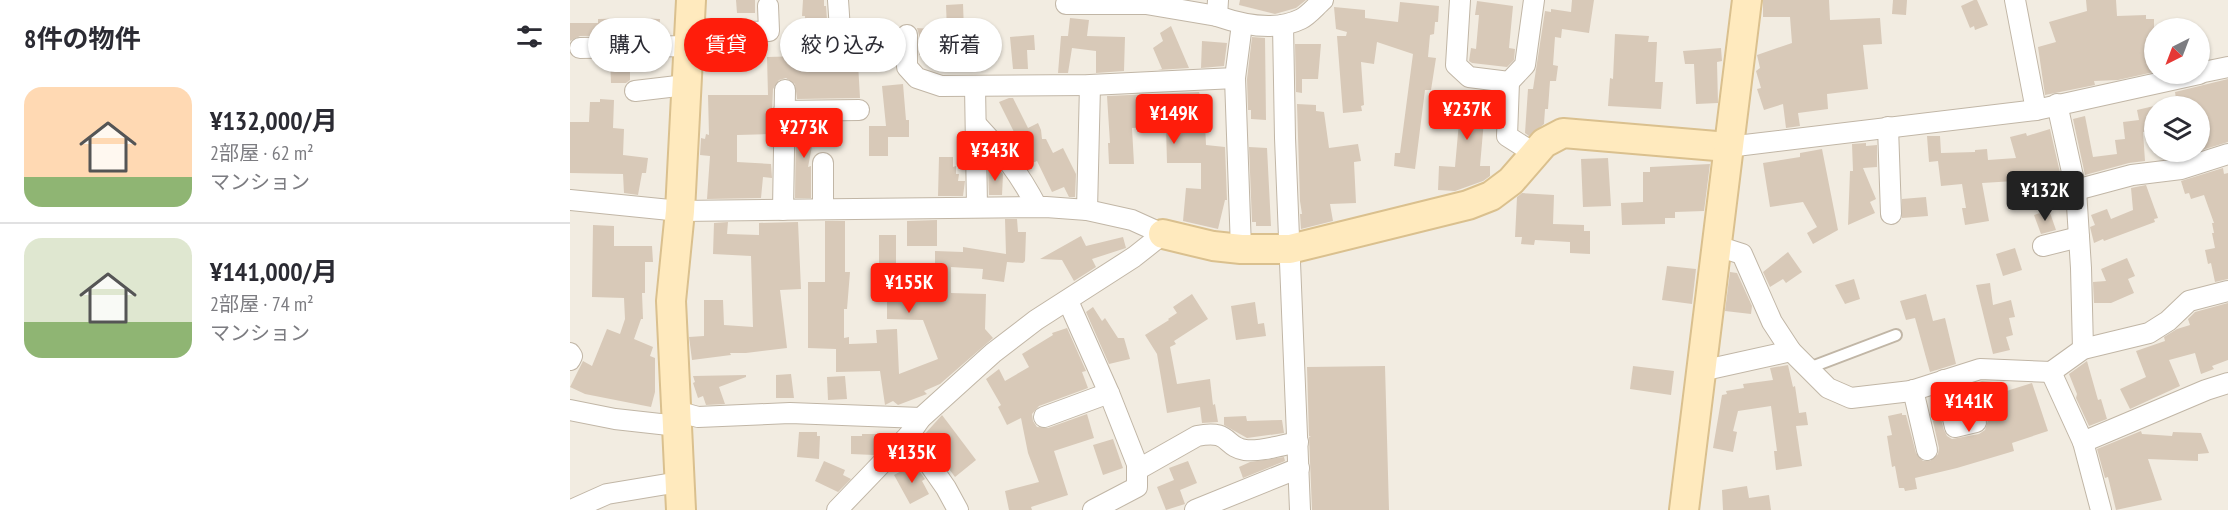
<!DOCTYPE html>
<html lang="ja">
<meta charset="utf-8">
<style>
:root{--surface:#fff;--page:#f7f7f7;--text:#2b2b33;--muted:#7c7c81;--line:#e1e1e2;--accent:#ff1d0b}
body{margin:0;font-family:"PT Sans Narrow","Noto Sans JP",sans-serif;background:var(--page);color:var(--text);height:100vh;display:flex;flex-direction:column;font-size:22px;white-space:nowrap}
*{box-sizing:border-box;margin:0}
p{font-size:20px;color:var(--muted)}
.icon{flex:none;width:33px;height:33px;fill:none;stroke:currentColor;stroke-width:2;stroke-linecap:round;stroke-linejoin:round}
.map{position:relative;flex:1;overflow:hidden}
.details{display:flex;flex-direction:column;background:var(--surface);width:570px}
.details>*{flex:none}
.hud{position:absolute;left:18px;top:18px;width:570px;height:54px;display:flex;gap:12px}
.needle{width:39px;rotate:222deg}
.fabs{position:absolute;left:1574px;top:18px;display:grid;gap:12px}
.fabs a{display:grid;place-items:center;width:66px;height:66px;border-radius:50%;background:var(--surface);box-shadow:0 2px 4px #0004;font-size:30px}
.price{position:absolute;translate:-50% -51px;padding:0 14px;border-radius:6px;background:var(--accent);color:#fff;font-size:20px;line-height:39px;filter:drop-shadow(0 2px 3px #0008)}
.price::after{content:'';position:absolute;left:50%;top:36px;width:18px;height:14px;margin-left:-9px;background:inherit;clip-path:polygon(0 0,100% 0,50% 100%)}
.price.active{background:#222;color:#fff}
ul{padding:0;list-style:none}
li{display:flex;align-items:center;gap:18px;height:150px;padding:0 24px}
li+li{border-top:2px solid var(--line)}
li span{display:grid;place-items:center;flex:none;width:168px;height:120px;border-radius:18px;color:#555}
li>.icon{margin-inline-start:auto}
span .icon{width:72px;height:72px;fill:#fffc;stroke-width:1}
li b{font-size:26px}
h2{display:flex;justify-content:space-between;align-items:center;height:72px;padding:0 24px;font-size:26px}
.chip{padding:0 21px;border-radius:27px;background:var(--surface);box-shadow:0 2px 4px #0004;font-size:21px;line-height:54px}
.chip.active{background:var(--accent);color:#fff}
main{display:flex;flex:1;min-height:0}
.map>svg:first-child{display:block}
</style>
<main>
<section class="details">
<h2>8件の物件<svg class="icon" aria-label="filters" viewBox="0 0 24 24"><path d="M4 7h16M4 17h16"/><circle cx="9" cy="7" r="2"/><circle cx="15" cy="17" r="2"/></svg></h2>
<ul>
<li><span style="background:linear-gradient(#ffd9b3 75%,#8fb573 0)"><svg class="icon" aria-label="home" viewBox="0 0 24 24"><path d="M3 11l9-7 9 7M6 9v11h12V9"/></svg></span><div><b>¥132,000/月</b><p>2部屋 · 62 m²</p><p>マンション</p></div></li>
<li><span style="background:linear-gradient(#dfe7d0 70%,#8fb573 0)"><svg class="icon" aria-label="home" viewBox="0 0 24 24"><path d="M3 11l9-7 9 7M6 9v11h12V9"/></svg></span><div><b>¥141,000/月</b><p>2部屋 · 74 m²</p><p>マンション</p></div></li>
</ul>
</section>
<div class="map">
<svg width="1658" height="510" viewBox="0 0 1658 510">
<rect width="100%" height="100%" fill="#f2ece1"/>
<g fill="#d8c9b8">
<path d="M166,0H185V13H167Z"/>
<path d="M233,0H254V6H256L260,61L262,67L267,71L278,70L283,65L282,28H286L290,98L227,99L225,84L216,78L209,80L203,89L202,112H199L200,134L167,135V162L201,164L202,178L193,177L191,198L137,199L140,156L130,155L131,138L135,139L136,134L139,135L138,95H198L197,57L234,56L235,16H232Z"/>
<path d="M670,0H736L726,8L705,14L669,5Z"/>
<path d="M1002,0H1024L1019,33L992,29L991,38L985,37L983,65L988,66L986,81H980L978,109H975L974,124L959,136L955,133L958,89H963L975,11L981,12V9L1001,12Z"/>
<path d="M1193,0H1259L1260,20L1310,18L1312,44L1293,45L1298,89L1257,94L1258,109L1228,113L1230,126L1216,128L1213,104L1194,110L1187,89L1191,88L1186,71L1190,68L1187,55L1222,43L1220,17H1193Z"/>
<path d="M1323,0H1337L1336,15L1322,14Z"/>
<path d="M1404,0H1407L1418,25L1405,30L1404,26L1400,28L1391,6Z"/>
<path d="M1516,0H1546L1547,16L1576,15V19H1584V72L1548,80L1524,81L1525,85L1475,95L1468,47L1486,42L1479,22L1517,11Z"/>
<path d="M907,1L943,6L939,48L945,49L944,60L937,67L902,63L899,61L901,48L906,49L909,15H905Z"/>
<path d="M830,2L869,6L868,22H865L864,34L860,35L858,57L866,58L861,90H855L845,169L824,166L825,153H830L843,54L807,42L804,64L791,62L794,105L791,106L792,111L773,113L767,36H776L777,32L766,29L764,7L795,10V18L828,22Z"/>
<path d="M393,4L394,31H377L376,5Z"/>
<path d="M66,18L90,19L89,35L10,36L0,41V23H28V19Z"/>
<path d="M500,18L519,20L517,36L555,37L554,71L526,73V51L502,48L498,73H488L491,36H498Z"/>
<path d="M601,26L619,68L588,70L592,69L583,48L593,41L590,33Z"/>
<path d="M347,28L361,29L360,56L349,55V35Z"/>
<path d="M1045,34L1079,36L1078,42H1087L1085,82H1093L1091,109L1038,106L1040,78L1043,79Z"/>
<path d="M464,35L465,50H457L458,69H443L440,37Z"/>
<path d="M682,37L695,38L696,120L681,119V110H678L677,79Z"/>
<path d="M632,41L657,43L654,66L631,68Z"/>
<path d="M725,44H751L748,79H732V93L726,92Z"/>
<path d="M1151,48L1152,61L1147,62L1148,103L1126,104L1124,64H1115L1113,51Z"/>
<path d="M40,59H60V80L56,83H41Z"/>
<path d="M1658,79V142L1629,151V106H1607L1605,92Z"/>
<path d="M333,84L336,120H339V137H318V156H299V126H316L312,86Z"/>
<path d="M629,92L632,102H634L636,145L655,147L657,200H655L648,229L613,221L616,188L631,189V163H597L596,126L562,128L564,164H539L538,143H540L537,96Z"/>
<path d="M873,96L904,100L905,97L926,99L925,122L914,120L910,166H920V176L913,181L885,191L868,190L869,166L885,167L889,122L872,121Z"/>
<path d="M439,98H443L458,128L468,123L471,130L472,139H476L483,153L493,148L506,174L505,197H499L494,187L482,192L467,161L460,164L429,102Z"/>
<path d="M30,99L44,100L43,128L54,129L53,155L78,158L76,173H72L68,195L54,193L53,174L0,173V122H19L20,102H30Z"/>
<path d="M727,104L746,105V111L754,112L759,148L788,144L791,161L784,162L786,203L760,204L763,221L731,229L730,214H732L730,201Z"/>
<path d="M1584,106V130L1573,132L1575,161L1559,163L1515,175L1503,119L1515,116L1523,157L1547,154L1545,140L1555,139L1553,122L1569,120L1567,110Z"/>
<path d="M226,123H247V137L244,136L238,167L241,166V198H225Z"/>
<path d="M1480,129L1491,177L1474,179L1475,181L1462,183L1461,180L1412,183L1419,221L1395,225L1392,208H1396L1392,184L1371,186L1368,161L1359,162L1357,136H1370L1371,153L1405,152V150L1417,149L1418,160L1446,158L1440,137L1456,133L1457,136Z"/>
<path d="M1296,143V146L1307,145V167L1293,168L1306,199L1300,202L1305,213L1278,225L1280,171H1283L1282,144Z"/>
<path d="M679,147L697,148L701,226H686V222H682Z"/>
<path d="M1252,149L1268,230L1243,244L1237,233L1247,227L1233,202L1200,207L1193,163L1230,157V153Z"/>
<path d="M369,157H383V167L386,166V174H389L388,181H395L393,196H368Z"/>
<path d="M1038,158L1041,206L1013,207L1011,159Z"/>
<path d="M1140,164L1134,211L1105,212V218H1095V224L1052,225L1051,203L1073,202V172H1080V167Z"/>
<path d="M418,168L429,169L433,174L432,195H419Z"/>
<path d="M1653,168L1654,174L1658,173V279L1645,282L1641,263L1638,264L1635,250L1645,248L1642,233H1644L1642,223H1644L1634,195L1621,199L1619,193L1615,194L1611,181Z"/>
<path d="M1576,185L1588,218L1584,219L1585,222L1534,241L1533,239L1524,243L1520,227L1525,225L1521,215L1537,209L1541,219L1563,210L1561,188Z"/>
<path d="M952,193L984,195L983,224L1014,225V231H1020V254L1000,253V242L965,240L964,245L951,244L952,237H945L947,197Z"/>
<path d="M1356,197L1358,216L1332,218V199Z"/>
<path d="M1479,210L1486,230L1471,234L1464,215Z"/>
<path d="M435,219H447L448,232H456L455,261L453,263L437,262L434,282L412,279L413,269L381,267V293L416,294L415,329L423,338L370,384L354,391L357,394L328,405L323,401L315,405L310,371L266,372V349L238,348V282H255V221H275V272H280L277,309H274V338L279,337V344L307,343L306,330L327,329L329,374L368,359L353,320L317,319V275H365V251L393,252V247L436,254Z"/>
<path d="M367,220V246H337V221Z"/>
<path d="M158,222L157,234L189,235V223L228,222L231,289L210,290L217,348L176,353H160L161,355L122,360L119,337L134,336V300H153L154,325L183,327L181,256L143,254L144,223Z"/>
<path d="M23,225L44,226V246H82L83,262H75V293H72L73,319H71L64,339L83,347L80,356L85,358V392L81,407L15,394L0,387L13,361L22,366L37,329L50,334L55,319L54,298L22,297Z"/>
<path d="M309,235H326V270H314L313,265H309Z"/>
<path d="M511,236L516,246L553,237L556,248L522,259L526,267L504,281L492,260L470,259Z"/>
<path d="M1445,248L1452,270L1433,276L1426,254Z"/>
<path d="M1218,252L1232,272L1216,283L1213,279L1200,287L1193,272Z"/>
<path d="M1557,258L1565,276L1558,279L1564,293L1541,303H1524L1523,282L1536,281L1531,269Z"/>
<path d="M1097,266L1126,269L1122,304L1092,300Z"/>
<path d="M1160,272L1167,273L1182,306L1181,314L1155,311Z"/>
<path d="M1284,279L1290,299L1275,304L1265,285Z"/>
<path d="M1420,283L1423,305L1441,300L1445,317L1439,318L1443,335L1436,337L1440,350L1423,354L1406,285Z"/>
<path d="M622,294L638,319L604,341L606,344L600,347L607,384L640,379L643,405L645,404L648,422L632,423L630,407L597,413L587,354L575,335L599,320L598,319L607,313L603,307Z"/>
<path d="M1356,294L1363,321L1375,318L1386,364L1360,372L1345,318L1336,320L1330,301Z"/>
<path d="M685,302L688,324L694,323L696,336L666,340L661,306Z"/>
<path d="M1658,303V360L1642,366L1644,369L1631,374L1625,353L1599,360L1610,386L1560,409L1550,389L1576,377L1566,351L1595,341L1594,337L1607,329L1620,325L1618,319L1625,312Z"/>
<path d="M523,307L532,321L535,318L548,338H554L560,359L539,364L516,312Z"/>
<path d="M497,328L516,371L512,372L518,388L469,406L462,414L463,421L467,427L478,428L517,414L524,438L484,451L498,495L461,507L462,510H439L435,491L469,482L458,453L451,418L437,425L428,407L431,405L416,379L429,369L435,381L459,367L452,354L483,335L482,333Z"/>
<path d="M1517,361L1528,400L1531,399L1537,419L1519,426L1506,398L1507,394L1499,374Z"/>
<path d="M1218,365L1223,387L1225,386L1229,413L1236,412L1238,425L1226,426L1232,466L1206,470L1204,451H1207L1201,406L1168,411L1163,431L1167,432L1163,452L1143,448L1152,395L1157,394L1156,391L1174,388L1173,384L1203,380L1200,368Z"/>
<path d="M815,366L819,510H742L739,437L741,436H739L737,367Z"/>
<path d="M1063,366L1104,371L1101,395L1060,389Z"/>
<path d="M221,374L224,398H206V375Z"/>
<path d="M176,375V377L149,387L155,404L136,405L133,396L128,398L123,383L125,382L123,376Z"/>
<path d="M275,376L277,399L258,400L257,377Z"/>
<path d="M1412,381L1423,382L1427,394L1462,383L1478,431L1442,443L1444,451L1387,468L1345,478L1347,489L1335,491L1334,488H1329L1325,466L1322,467L1317,436L1322,435L1318,416L1332,413V415H1336L1346,453L1353,461H1360L1368,454L1369,448L1362,417L1370,415L1374,430L1377,436L1382,439L1409,434L1415,430L1418,420L1415,414L1409,410L1394,413L1391,400L1395,399L1392,391L1400,388V385Z"/>
<path d="M372,415L406,460L385,477L354,435Z"/>
<path d="M676,416L677,421L712,420L714,433L677,438L654,425V417Z"/>
<path d="M1571,431L1572,434L1602,436L1603,432L1631,433L1639,453L1628,454V461L1578,459L1592,500L1546,510L1538,477L1535,478L1527,449Z"/>
<path d="M229,432H247V436H250L249,459L227,457Z"/>
<path d="M292,434H313V445L304,455L281,454V436H292Z"/>
<path d="M543,439L553,468L533,475L523,445Z"/>
<path d="M714,457L715,461L673,478L669,467L680,462Z"/>
<path d="M254,461L275,470L273,475L281,479L268,492L245,481Z"/>
<path d="M618,461L627,483L610,490L615,504L596,510L587,487L604,480L599,468Z"/>
<path d="M344,464L355,479L352,481L359,494L340,504L324,475Z"/>
<path d="M1177,486L1179,498L1199,495L1201,510H1153L1152,490Z"/>
</g>
<g fill="none" stroke-linecap="round" stroke-linejoin="round">
<defs>
<path id="lane" d="M1239,368L1326,335"/>
<g id="street">
<path d="M268,0L272,60"/>
<path d="M648,0L647,16C673,25 705,32 731,19C739,15 746,6 753,0"/>
<path d="M890,0L886,65L899,77L939,82L955,65L964,0"/>
<path d="M1445,0L1466,110"/>
<path d="M496,4H576L647,16"/>
<path d="M713,25L715,138L730,510"/>
<path d="M119,35L199,31L198,6"/>
<path d="M337,35V67L347,78L371,86L520,85L665,78L672,24"/>
<path d="M10,48L118,46"/>
<path d="M1629,73L1658,67"/>
<path d="M665,78L671,249"/>
<path d="M939,82L937,136L965,154"/>
<path d="M405,86L407,207"/>
<path d="M65,91L116,85"/>
<path d="M1487,104L1506,190L1511,268L1513,349"/>
<path d="M214,111L289,110"/>
<path d="M406,124C433,153 448,171 467,207"/>
<path d="M1318,127L1321,214"/>
<path d="M1158,147L1466,110L1629,74"/>
<path d="M1506,190L1562,175L1611,169L1658,154"/>
<path d="M0,200L110,211L476,207L517,210L562,220L593,234L564,257L466,320L423,353L351,418L339,435L267,510"/>
<path d="M253,209V163"/>
<path d="M213,210L215,90"/>
<path d="M517,210L520,85"/>
<path d="M1147,246L1172,254L1202,322L1221,351L1258,388L1281,398L1341,391L1410,369L1481,372L1513,349L1579,333L1598,321L1619,301L1658,291"/>
<path d="M1473,246L1509,237"/>
<path d="M498,301L539,393L567,464V487L523,510"/>
<path d="M0,353L2,356L0,360"/>
<path d="M1131,371L1221,351"/>
<path d="M1481,372L1513,442L1531,510"/>
<path d="M1374,380L1385,427L1406,422"/>
<path d="M1343,390L1357,450"/>
<path d="M0,410L45,419L108,426"/>
<path d="M106,411L128,417L220,413L351,418"/>
<path d="M474,417L539,393"/>
<path d="M339,435L376,488L388,510"/>
<path d="M1513,442L1636,390L1658,383"/>
<path d="M567,470L627,436C661,429 654,447 675,450C691,452 712,445 728,442"/>
<path d="M1,510L37,494L109,482"/>
<path d="M625,510L729,468"/>
</g>
<g id="secondary">
<path d="M593,234L643,246L671,249H720L898,205L921,196L941,181L974,143L993,133L1158,147"/>
<path d="M111,510L101,301L110,211L121,0"/>
<path d="M1114,510L1177,0"/>
</g>
</defs>
<use href="#lane" stroke="#c1b6a6" stroke-width="14"/>
<use href="#street" stroke="#c1b6a6" stroke-width="22"/>
<use href="#secondary" stroke="#dac08e" stroke-width="32"/>
<use href="#lane" stroke="#fff" stroke-width="10"/>
<use href="#street" stroke="#fff" stroke-width="20"/>
<use href="#secondary" stroke="#ffeabe" stroke-width="28"/>
</g>
</svg>
<div class="fabs">
<a><svg class="needle" viewBox="-14 -14 28 28"><path d="M0-13l5 13h-10z" fill="#e53935"/><path d="M0 13l5-13h-10z" fill="#7c7c81"/></svg></a>
<a><svg class="icon" aria-label="layers" viewBox="0 0 24 24"><path d="M12 4l9 5-9 5-9-5zM3 14l9 5 9-5"/></svg></a>
</div>
<b class="price" style="left:897px;top:141px">¥237K</b>
<b class="price" style="left:604px;top:145px">¥149K</b>
<b class="price" style="left:234px;top:159px">¥273K</b>
<b class="price" style="left:425px;top:182px">¥343K</b>
<b class="price active" style="left:1475px;top:222px">¥132K</b>
<b class="price" style="left:339px;top:314px">¥155K</b>
<b class="price" style="left:1399px;top:433px">¥141K</b>
<b class="price" style="left:342px;top:484px">¥135K</b>
<div class="hud">
<a class="chip">購入</a>
<a class="chip active">賃貸</a>
<a class="chip">絞り込み</a>
<a class="chip">新着</a>
</div>
</div>
</main>
